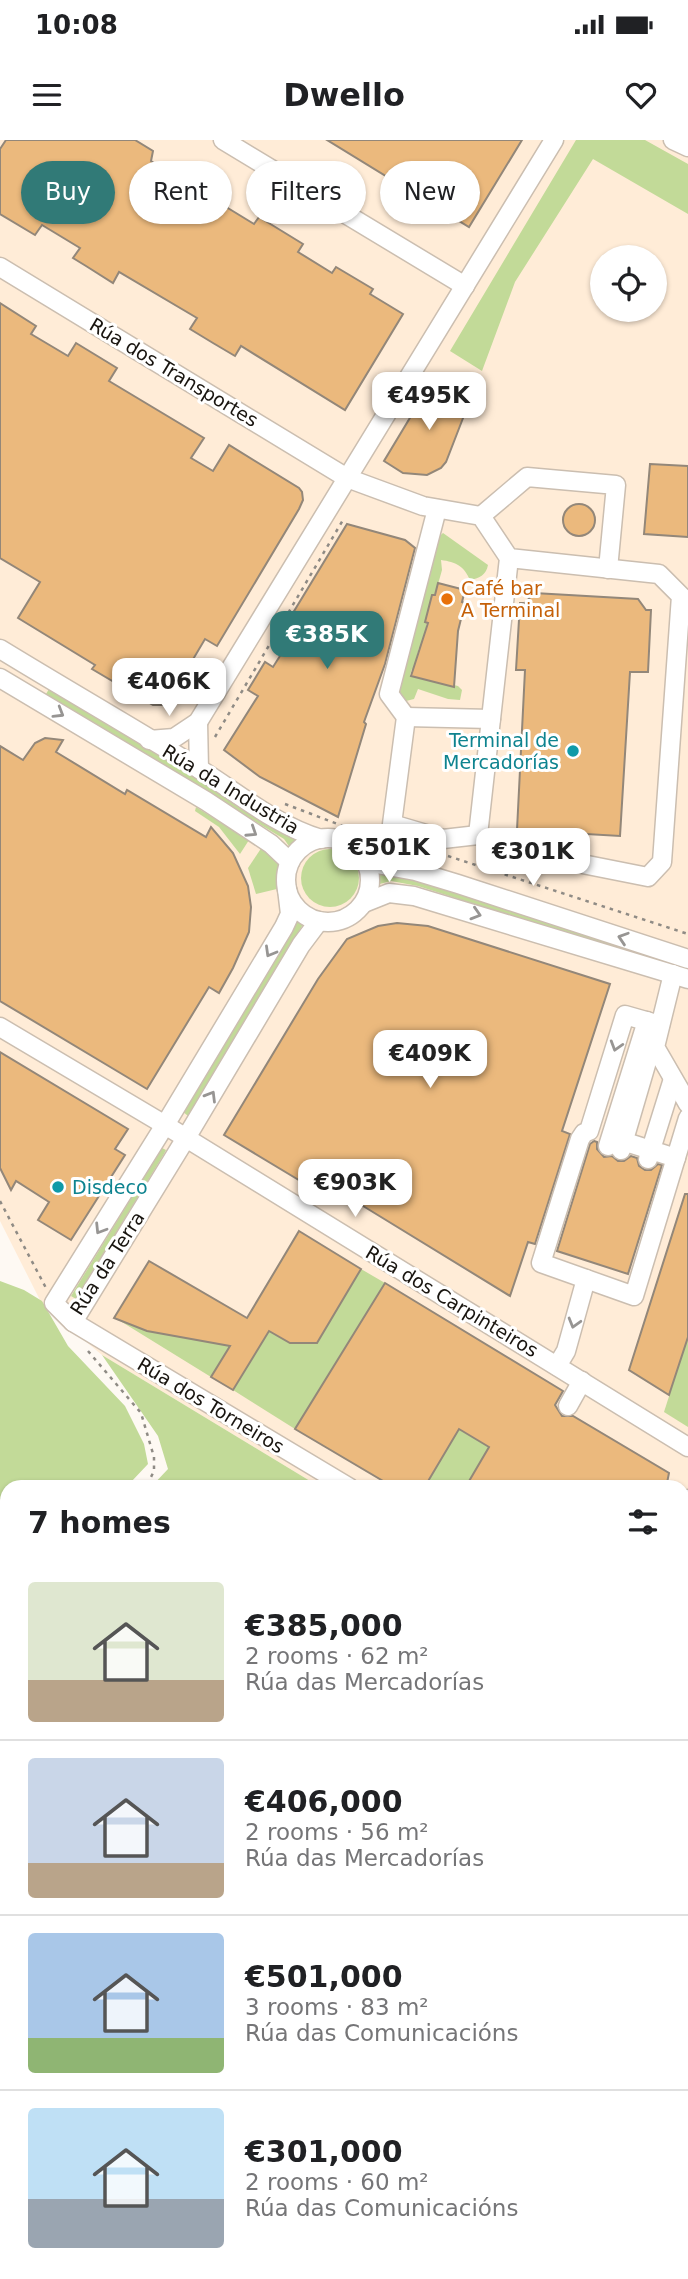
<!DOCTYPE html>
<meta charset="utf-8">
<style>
:root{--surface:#fff;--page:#f2f2f2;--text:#202124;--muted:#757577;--line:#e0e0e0;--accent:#317a77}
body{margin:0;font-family:"DejaVu Sans",sans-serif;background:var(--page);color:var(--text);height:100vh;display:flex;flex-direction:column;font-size:26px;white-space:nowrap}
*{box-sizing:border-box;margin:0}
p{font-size:23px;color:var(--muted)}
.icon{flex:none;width:38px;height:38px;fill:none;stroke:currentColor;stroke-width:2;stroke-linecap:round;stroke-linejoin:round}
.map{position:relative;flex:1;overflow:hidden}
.details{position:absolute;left:0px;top:1340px;width:690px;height:800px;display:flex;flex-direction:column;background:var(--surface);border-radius:21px 21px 0 0;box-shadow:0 2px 5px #0004}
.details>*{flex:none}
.hud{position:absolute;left:21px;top:21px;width:648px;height:63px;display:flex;gap:14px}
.controls{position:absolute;left:590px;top:105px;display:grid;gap:14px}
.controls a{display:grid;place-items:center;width:77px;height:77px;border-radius:50%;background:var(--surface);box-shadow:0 2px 5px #0004;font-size:35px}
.price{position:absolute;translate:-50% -60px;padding:0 16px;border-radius:14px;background:#fff;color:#222;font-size:23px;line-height:46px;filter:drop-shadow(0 2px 4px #0008)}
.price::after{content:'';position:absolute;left:50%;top:42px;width:21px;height:16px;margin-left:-10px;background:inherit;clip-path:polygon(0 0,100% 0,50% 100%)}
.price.on{background:var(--accent);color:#fff}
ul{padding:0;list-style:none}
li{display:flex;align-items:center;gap:21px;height:175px;padding:0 28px}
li+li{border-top:2px solid var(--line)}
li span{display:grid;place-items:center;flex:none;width:196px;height:140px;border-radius:7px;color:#555}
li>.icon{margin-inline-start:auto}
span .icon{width:84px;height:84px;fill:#fffc;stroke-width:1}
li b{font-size:30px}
h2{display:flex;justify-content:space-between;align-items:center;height:84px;padding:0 28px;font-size:30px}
.chip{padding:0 24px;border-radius:32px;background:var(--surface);box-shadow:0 2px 5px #0004;font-size:24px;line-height:63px}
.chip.on{background:var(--accent);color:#fff}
.status{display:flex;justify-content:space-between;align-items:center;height:49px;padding:0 35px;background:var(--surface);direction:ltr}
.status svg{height:19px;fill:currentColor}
header{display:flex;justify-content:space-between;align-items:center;height:91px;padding:0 28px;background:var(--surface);font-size:32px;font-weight:700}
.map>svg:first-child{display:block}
</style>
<div class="status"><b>10:08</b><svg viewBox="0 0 49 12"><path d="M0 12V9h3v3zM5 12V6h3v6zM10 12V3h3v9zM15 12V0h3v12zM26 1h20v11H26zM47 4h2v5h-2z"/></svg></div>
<header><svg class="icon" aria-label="menu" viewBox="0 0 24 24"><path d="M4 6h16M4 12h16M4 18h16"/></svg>Dwello<svg class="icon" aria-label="heart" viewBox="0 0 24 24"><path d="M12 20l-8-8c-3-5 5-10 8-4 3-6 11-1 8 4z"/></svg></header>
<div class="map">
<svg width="688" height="2139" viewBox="0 0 688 2139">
<rect width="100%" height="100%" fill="#fef9f3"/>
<g fill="#ffecd7" fill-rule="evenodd">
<path d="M0,0H688V1359L683,1370L682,1348L320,1347L102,1215L43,1166L0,1081ZM602,117H654V170H602Z"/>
<path d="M0,1359L7,1363V1639L0,1631Z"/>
<path d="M688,1952V2139H605L608,2133H682V1965Z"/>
</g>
<g fill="#c2da98">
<path d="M576,0H645L688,24V74L593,19L515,142L482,231L450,211Z"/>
<path d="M443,393L488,425C486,435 480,438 470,440C464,426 456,422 441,420L442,430L435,455H432L422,509L419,508L415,523L416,529H412L410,535L458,546L462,550L460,560L448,559L418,549L414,559L406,561L397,557L434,401Z"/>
<path d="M49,549L300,701L291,709L284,699L46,554Z"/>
<path d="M196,667L249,700L240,714L219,687L195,671Z"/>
<path d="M262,707L278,722L281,748L256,754L248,728Z"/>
<circle cx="330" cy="738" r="29"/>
<path d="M377,733L414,739L645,811L642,818L418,746L391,741L376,745Z"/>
<path d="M298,776L305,781L258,863L188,976L182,971Z"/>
<path d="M162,1008L166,1010L164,1014L76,1159L71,1156Z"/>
<path d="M361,1129L385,1143L295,1289L233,1250L269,1191L290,1203H317Z"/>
<path d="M0,1141L24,1150L42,1161L68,1206L125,1266L144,1304L148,1324L131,1342L116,1348H7V1363L0,1359Z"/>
<path d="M117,1179L147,1191L230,1206L211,1237Z"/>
<path d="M688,1197V1287L664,1272Z"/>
<path d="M102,1215L320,1347H151L168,1329L158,1296Z"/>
<path d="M459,1289L489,1307L465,1347L424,1348Z"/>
<path d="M688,1408V1867L683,1881L682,1428Z"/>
<path d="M0,1631L7,1639V2133H573L570,2139H0Z"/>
</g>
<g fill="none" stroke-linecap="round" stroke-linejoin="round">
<g stroke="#62c6d7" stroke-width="4.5">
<path d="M0,1869L7,1880"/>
<path d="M682,1985L688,1983"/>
<path d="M177,2133L179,2139"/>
<path d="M420,2139L427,2133"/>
</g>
</g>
<g fill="#ebb97d" stroke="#938779" stroke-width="2">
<path d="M6,0H135L153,11L151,21L254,84L259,77L303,104L298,112L332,133L336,127L373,149L370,154L403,174L345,270L241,206L235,216L213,203L190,189L197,178L119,132L113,143L86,126L73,118L80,108L42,85L35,95L0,74V9Z"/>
<path d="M327,0H522L469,87Z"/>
<path d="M0,163L36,186L31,194L68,216L76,203L117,228L109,241L204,298L191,318L213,331L229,305L299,348L302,352L303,360L299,369L217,506L205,499L166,565H153L92,529L95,525L18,478L40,442L0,418Z"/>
<path d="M434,238L470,260L446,322L441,328L427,335L403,333L384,321Z"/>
<path d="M650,324L688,326V397L644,394Z"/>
<circle cx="579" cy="380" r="16"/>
<path d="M347,384L405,400L415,408L385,524L364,582L366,584L338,677L260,637L224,610L258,556L248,550L265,522L273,527L292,497L282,491Z"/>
<path d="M438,443L465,450L462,462L465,463L458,491L454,547L411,536L428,483L425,482L432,455H435Z"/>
<path d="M534,453L638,459L646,470H651L648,532H630L620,696L517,690L525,530H516L520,463H525Z"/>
<path d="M45,598L63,600L56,612L125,654L127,650L206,697L211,687L233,713L248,746L251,767L249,792L233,828L219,853L209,847L147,949L0,861V606L23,620L35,603Z"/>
<path d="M397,783L428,786L610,844L562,991L570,994L535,1104L528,1102L510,1156L350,1058L337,1063L224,995L318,839L347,799L378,786Z"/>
<path d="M0,912L128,989L115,1009L125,1015L71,1100L38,1080L49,1062L16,1041L11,1050L0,1028Z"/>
<path d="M594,1001L597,1002V1009L604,1017L612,1016L618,1021H624L631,1016L637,1018L639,1026L645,1030H651L658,1024L662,1025L628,1134L557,1111L590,1004Z"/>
<path d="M685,1054H688V1197L669,1255L629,1230Z"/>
<path d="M299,1091L361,1129L317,1203H290L269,1191L233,1250L211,1237L230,1206L147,1191L114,1178L149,1121L247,1178Z"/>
<path d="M385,1143L563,1251L555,1265L562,1276H573L669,1333L666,1348H465L489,1307L459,1289L424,1348H395L295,1289Z"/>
</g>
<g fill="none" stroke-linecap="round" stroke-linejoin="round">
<defs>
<g id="minor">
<path d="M223,0L465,146"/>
<path d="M673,0L688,7"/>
<path d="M0,127L347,338L423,366L481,376L509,418L478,695L527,713L648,737L662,722L681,456L659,434L509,418"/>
<path d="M437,369L389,554L406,577L392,684L443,699L478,695"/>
<path d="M481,376L527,337L616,345L608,429"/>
<path d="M0,509C67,550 135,589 201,630C239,654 277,686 321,699"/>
<path d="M0,538L206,661L271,704L290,722"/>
<path d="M406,577L491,579"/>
<path d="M198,582L199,629"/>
<path d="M149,600L174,598L198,582L554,0"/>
<circle cx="328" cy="740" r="42"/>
<path d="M366,722L415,731L458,744L688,819"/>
<path d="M287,749L290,774L284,787L165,985L54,1163L73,1182L350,1348"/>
<path d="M364,763L389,753L414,756L688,839"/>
<path d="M673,834L655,907L688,964"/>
<path d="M660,885L625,875L589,991L584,993L580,999L541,1123L634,1156L688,978"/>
<path d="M0,887L165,985L688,1307"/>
<path d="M613,998L676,1018"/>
<path d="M608,1006L647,881"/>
<path d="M621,1010L648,918"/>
<path d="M648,1019L673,939"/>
<path d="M73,1182L186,998L301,805L319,781"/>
<path d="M557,1226L566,1211L586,1139"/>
<path d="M568,1266L582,1241"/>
<path d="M682,1370L688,1359"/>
<path d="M682,2011L688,2013"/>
</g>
</defs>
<use href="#minor" stroke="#cbbeb0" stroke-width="21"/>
<g stroke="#8f8b85" stroke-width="2.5" stroke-dasharray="3.5 5" stroke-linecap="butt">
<path d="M215,597L343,380"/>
<path d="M285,664L343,686L378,695"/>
<path d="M448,716L688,794"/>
<path d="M0,1061L46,1148"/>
<path d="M88,1211L141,1273L154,1317V1331L147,1345L140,1348"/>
<path d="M0,1392L7,1389"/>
<path d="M520,2133L521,2139"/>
</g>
<use href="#minor" stroke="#fff" stroke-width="18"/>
<defs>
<g id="rail">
<path d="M682,1918L688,1905"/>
<path d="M592,2139L594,2133"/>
</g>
</defs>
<use href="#rail" stroke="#413d37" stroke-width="7"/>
<use href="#rail" stroke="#fff" stroke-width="4.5" stroke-dasharray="13" stroke-linecap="butt"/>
</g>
<defs><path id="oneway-chevron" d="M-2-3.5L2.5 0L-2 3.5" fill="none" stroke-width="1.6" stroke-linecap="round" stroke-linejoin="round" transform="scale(1.75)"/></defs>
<g stroke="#979593">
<use href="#oneway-chevron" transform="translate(59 573) rotate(31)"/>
<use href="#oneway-chevron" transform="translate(252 692) rotate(33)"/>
<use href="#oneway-chevron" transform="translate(476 774) rotate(17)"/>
<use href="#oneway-chevron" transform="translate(623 798) rotate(-162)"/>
<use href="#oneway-chevron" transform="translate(270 812) rotate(120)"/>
<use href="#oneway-chevron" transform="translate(616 906) rotate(107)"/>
<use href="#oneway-chevron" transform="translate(211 956) rotate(-59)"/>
<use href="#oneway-chevron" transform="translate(100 1089) rotate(122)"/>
<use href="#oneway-chevron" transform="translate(574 1183) rotate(106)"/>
</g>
<circle fill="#e8710a" stroke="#fff" stroke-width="2.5" cx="447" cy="459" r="7"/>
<g fill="#0f9aa8" stroke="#fff" stroke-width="2.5">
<circle cx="573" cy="611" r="7"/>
<circle cx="58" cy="1047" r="7"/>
</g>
<g text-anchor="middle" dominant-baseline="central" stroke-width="6" stroke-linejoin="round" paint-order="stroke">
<g font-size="19" fill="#18140f" stroke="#fff">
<text transform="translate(174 232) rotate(31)">Rúa dos Transportes</text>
<text transform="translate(231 649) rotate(31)">Rúa da Industria</text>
<text transform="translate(107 1123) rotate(-57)">Rúa da Terra</text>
<text transform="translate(452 1161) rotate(31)">Rúa dos Carpinteiros</text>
<text transform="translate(211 1265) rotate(31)">Rúa dos Torneiros</text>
</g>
<g font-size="19" fill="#c56008" stroke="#fff" text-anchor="start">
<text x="461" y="448">Café bar<tspan x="461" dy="22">A Terminal</tspan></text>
</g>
<g font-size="19" fill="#0d838f" stroke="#fff" text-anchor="end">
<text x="559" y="600">Terminal de<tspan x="559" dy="22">Mercadorías</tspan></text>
<text x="72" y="1047" text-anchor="start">Disdeco</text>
</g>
</g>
</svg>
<div class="controls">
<a><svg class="icon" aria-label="locate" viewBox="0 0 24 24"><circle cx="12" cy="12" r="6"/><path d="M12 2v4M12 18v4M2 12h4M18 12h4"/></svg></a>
</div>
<b class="price" style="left:429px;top:292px">€495K</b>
<b class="price on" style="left:327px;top:531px">€385K</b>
<b class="price" style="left:169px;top:578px">€406K</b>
<b class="price" style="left:389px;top:744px">€501K</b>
<b class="price" style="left:533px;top:748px">€301K</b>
<b class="price" style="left:430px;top:950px">€409K</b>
<b class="price" style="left:355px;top:1079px">€903K</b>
<div class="hud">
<a class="chip on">Buy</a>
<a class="chip">Rent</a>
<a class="chip">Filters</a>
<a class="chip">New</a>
</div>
<section class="details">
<h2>7 homes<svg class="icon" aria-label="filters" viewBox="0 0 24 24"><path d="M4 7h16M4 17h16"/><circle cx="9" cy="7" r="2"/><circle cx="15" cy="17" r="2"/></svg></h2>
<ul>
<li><span style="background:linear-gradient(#dfe7d0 70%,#b9a48a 0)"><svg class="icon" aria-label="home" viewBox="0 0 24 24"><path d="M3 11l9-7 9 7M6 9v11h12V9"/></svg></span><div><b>€385,000</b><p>2 rooms · 62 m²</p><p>Rúa das Mercadorías</p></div></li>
<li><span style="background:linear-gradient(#c9d6e8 75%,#b9a48a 0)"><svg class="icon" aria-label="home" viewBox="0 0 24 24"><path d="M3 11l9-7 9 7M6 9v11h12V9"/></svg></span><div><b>€406,000</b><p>2 rooms · 56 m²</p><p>Rúa das Mercadorías</p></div></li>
<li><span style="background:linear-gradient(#a9c7e8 75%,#8fb573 0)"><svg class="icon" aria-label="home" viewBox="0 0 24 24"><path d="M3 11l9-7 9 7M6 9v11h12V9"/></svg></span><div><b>€501,000</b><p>3 rooms · 83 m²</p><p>Rúa das Comunicacións</p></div></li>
<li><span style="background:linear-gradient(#bfe0f5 65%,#9aa5b1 0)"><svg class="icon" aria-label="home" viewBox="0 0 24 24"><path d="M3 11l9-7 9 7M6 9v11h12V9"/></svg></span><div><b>€301,000</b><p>2 rooms · 60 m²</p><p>Rúa das Comunicacións</p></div></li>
</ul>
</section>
</div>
